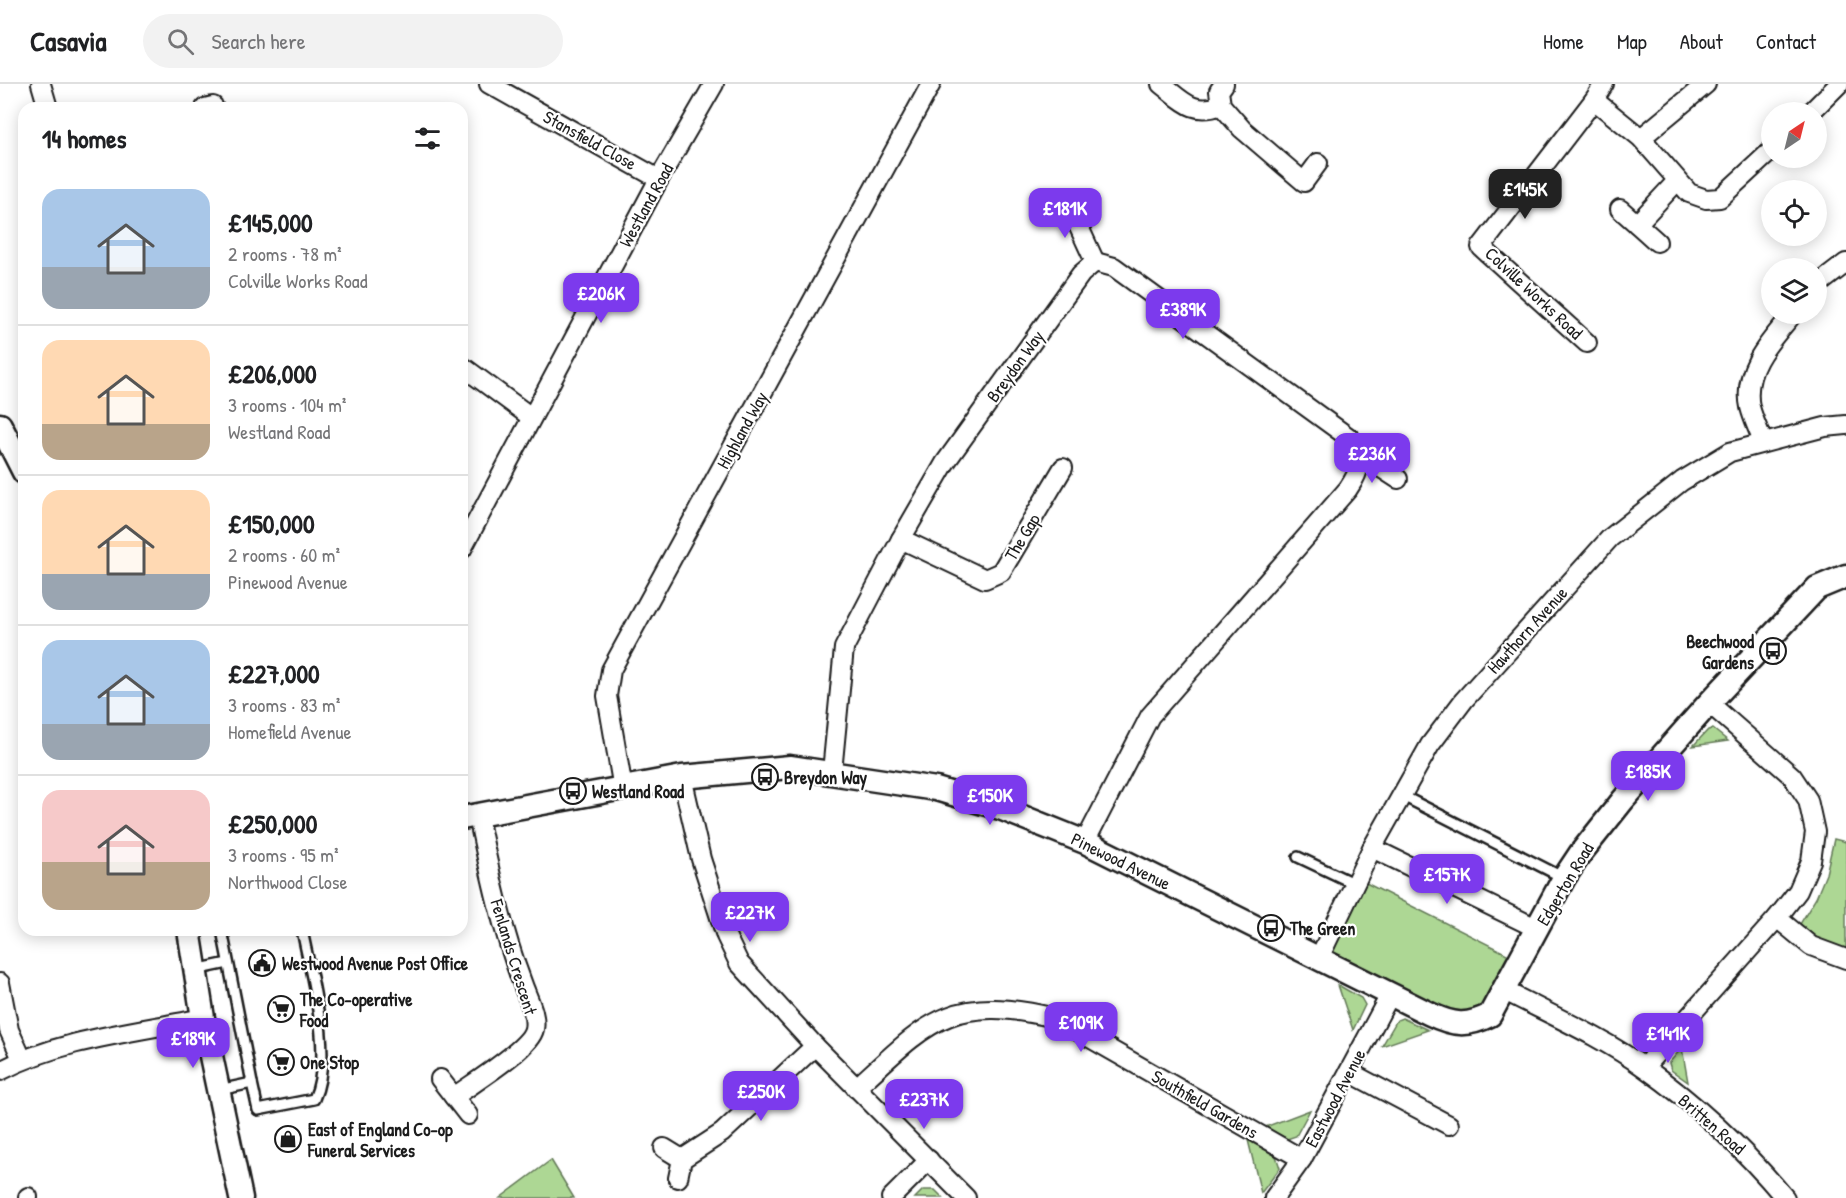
<!DOCTYPE html>
<meta charset="utf-8">
<style>
:root{--surface:#fff;--page:#f2f2f2;--text:#202124;--muted:#757577;--line:#e0e0e0;--accent:#7c3aed}
body{margin:0;font-family:"Patrick Hand",sans-serif;background:var(--page);color:var(--text);height:100vh;display:flex;flex-direction:column;font-size:22px;white-space:nowrap}
*{box-sizing:border-box;margin:0}
p{font-size:20px;color:var(--muted)}
.icon{flex:none;width:33px;height:33px;fill:none;stroke:currentColor;stroke-width:2;stroke-linecap:round;stroke-linejoin:round}
.map{position:relative;flex:1;overflow:hidden}
.panel{position:absolute;left:18px;top:18px;width:450px;height:834px;display:flex;flex-direction:column;background:var(--surface);border-radius:18px;box-shadow:0 3px 15px #0003}
.panel>*{flex:none}
.needle{width:39px;rotate:35deg}
.buttons{position:absolute;left:1761px;top:18px;display:grid;gap:12px}
.buttons a{display:grid;place-items:center;width:66px;height:66px;border-radius:50%;background:var(--surface);box-shadow:0 3px 15px #0003;font-size:30px}
.price{position:absolute;translate:-50% -51px;padding:0 14px;border-radius:12px;background:var(--accent);color:#fff;font-size:20px;line-height:39px;filter:drop-shadow(0 2px 3px #0008)}
.price::after{content:'';position:absolute;left:50%;top:36px;width:18px;height:14px;margin-left:-9px;background:inherit;clip-path:polygon(0 0,100% 0,50% 100%)}
.price.current{background:#222;color:#fff}
ul{padding:0;list-style:none}
li{display:flex;align-items:center;gap:18px;height:150px;padding:0 24px}
li+li{border-top:2px solid var(--line)}
li span{display:grid;place-items:center;flex:none;width:168px;height:120px;border-radius:18px;color:#555}
li>.icon{margin-inline-start:auto}
span .icon{width:72px;height:72px;fill:#fffc;stroke-width:1}
li b{font-size:26px}
h2{display:flex;justify-content:space-between;align-items:center;height:72px;padding:0 24px;font-size:26px}
header{display:flex;align-items:center;gap:36px;box-sizing:border-box;height:84px;padding:0 30px;background:var(--surface);border-bottom:2px solid var(--line)}
header strong{font-size:28px}
nav{display:flex;gap:33px;margin-inline-start:auto;font-size:21px}
.search{width:420px;height:54px;background:var(--page);display:flex;align-items:center;gap:15px;box-sizing:border-box;padding:0 21px;border-radius:33px;color:var(--muted);font-size:22px}
.map>svg:first-child{display:block}
</style>
<header>
<strong>Casavia</strong>
<div class="search"><svg class="icon" aria-label="search" viewBox="0 0 24 24"><circle cx="10" cy="10" r="6"/><path d="M15 15l6 6"/></svg>Search here</div>
<nav><a>Home</a><a>Map</a><a>About</a><a>Contact</a></nav>
</header>
<div class="map">
<svg width="1846" height="1114" viewBox="0 0 1846 1114">
<rect width="100%" height="100%" fill="#fff"/>
<filter id="ink" filterUnits="userSpaceOnUse"><feTurbulence type="fractalNoise" baseFrequency=".0167" numOctaves="2"/><feDisplacementMap in="SourceGraphic" scale="12" xChannelSelector="R" yChannelSelector="G"/><feConvolveMatrix kernelMatrix="1 2 1 2 8 2 1 2 1" color-interpolation-filters="sRGB"/></filter>
<g filter="url(#ink)">
<g fill="#add794" stroke="#647a58" stroke-width="1.5">
<path d="M1713,645L1728,657L1693,662L1708,646Z"/>
<path d="M1834,755L1846,758V868L1822,858L1800,840L1816,814L1826,790Z"/>
<path d="M1360,796L1515,874L1487,926L1452,934L1323,870Z"/>
<path d="M1338,901L1361,914L1365,921L1353,946Z"/>
<path d="M1402,934L1428,946L1382,962L1397,936Z"/>
<path d="M1682,964L1688,998L1671,986L1669,979Z"/>
<path d="M1310,1026L1296,1052L1287,1055L1265,1043Z"/>
<path d="M1248,1056L1276,1072L1280,1084L1261,1109Z"/>
<path d="M551,1076L574,1114H500Z"/>
<path d="M923,1106H935L943,1114H915Z"/>
</g>
<g fill="none" stroke-linecap="round" stroke-linejoin="round">
<defs>
<g id="service">
<path d="M1401,711L1564,794"/>
<path d="M1298,773L1355,800"/>
<path d="M195,886L228,879"/>
<path d="M252,999L258,1026L314,1015C334,972 311,892 302,846"/>
<path d="M219,1006L252,999L222,846"/>
</g>
<g id="minor">
<path d="M41,0L48,24"/>
<path d="M489,0L659,95"/>
<path d="M1161,0C1182,16 1193,32 1221,21"/>
<path d="M1224,0L1219,7L1221,21L1242,45L1304,98L1318,79"/>
<path d="M1594,16L1641,54L1689,109L1706,115L1720,114L1772,66"/>
<path d="M205,24L213,22"/>
<path d="M1811,28L1839,0"/>
<path d="M1641,54L1706,0"/>
<path d="M1067,117L1095,178"/>
<path d="M1620,125L1637,140"/>
<path d="M1657,158L1637,140L1677,97"/>
<path d="M1816,202L1846,179"/>
<path d="M1587,259L1481,163L1594,16L1604,0"/>
<path d="M462,282L531,333"/>
<path d="M1763,358C1759,347 1753,335 1750,323C1742,285 1771,256 1793,230"/>
<path d="M1360,376L1378,382L1398,395"/>
<path d="M901,455L985,495L1001,488L1063,384"/>
<path d="M462,465L659,95L714,0"/>
<path d="M832,688L844,564L901,455L945,379L1081,190L1095,178L1114,183L1351,355C1363,376 1361,386 1348,405L1150,632L1085,758"/>
<path d="M682,693L701,775L726,852L739,879L815,962L966,1114"/>
<path d="M623,705L607,612L611,586L931,0"/>
<path d="M1372,764L1538,845"/>
<path d="M1777,834L1811,862L1846,875"/>
<path d="M1319,874L1372,764L1430,661L1464,616L1610,454L1682,397L1730,368L1825,343L1846,341"/>
<path d="M0,899L9,946L22,975"/>
<path d="M1505,907C1551,931 1602,953 1645,984C1697,1021 1744,1065 1785,1114"/>
<path d="M1644,983L1777,834L1798,807L1811,777L1815,748L1808,716L1792,692L1709,619"/>
<path d="M0,987C61,955 136,948 203,934"/>
<path d="M1349,988L1449,1041"/>
<path d="M440,995L454,1013"/>
<path d="M856,1004C929,937 951,909 1055,934L1302,1075"/>
<path d="M468,1031L454,1013C471,1000 530,965 534,945C537,931 528,915 523,901C502,846 490,790 478,732"/>
<path d="M664,1064L682,1075"/>
<path d="M678,1094L682,1075L722,1049L815,962"/>
<path d="M28,1113V1114"/>
<path d="M891,1114L929,1076"/>
<path d="M1274,1114L1302,1075L1390,911"/>
</g>
<g id="tertiary">
<path d="M0,341L24,388"/>
<path d="M462,734L682,693L790,683L936,705L1000,724L1085,758L1430,930C1453,941 1467,943 1490,931L1564,794L1580,770L1623,716L1709,619L1817,504L1846,492"/>
<path d="M189,846L203,934L241,1114"/>
</g>
</defs>
<use href="#service" stroke="#1c1c1c" stroke-width="14"/>
<use href="#minor" stroke="#1c1c1c" stroke-width="22"/>
<use href="#tertiary" stroke="#1c1c1c" stroke-width="27"/>
<use href="#service" stroke="#fff" stroke-width="9"/>
<use href="#minor" stroke="#fff" stroke-width="18"/>
<use href="#tertiary" stroke="#fff" stroke-width="22"/>
</g>
</g>
<defs>
<symbol id="bus-ring" viewBox="-11 -11 22 22"><circle r="9.5" fill="#fff" stroke="#1c1c1c" stroke-width="1.5"/><path d="M-5-6H5V4H4V6H2V4H-2V6H-4V4H-5ZM-3.5-4V0h7V-4ZM-3.5 1.2v1.5H-2V1.2ZM2 1.2v1.5H3.5V1.2Z" fill="#1c1c1c"/></symbol>
<symbol id="civic-ring" viewBox="-11 -11 22 22"><circle r="9.5" fill="#fff" stroke="#1c1c1c" stroke-width="1.5"/><path d="M-.6-6.5H3V-4.5H.6V-3L4-1V1h2V6H-6V1h2V-1L-.6-3ZM-1.2 2.5V6h2.4V2.5Z" fill="#1c1c1c"/></symbol>
<symbol id="supermarket-ring" viewBox="-11 -11 22 22"><circle r="9.5" fill="#fff" stroke="#1c1c1c" stroke-width="1.5"/><path d="M-6-5.5h2.5l.6 2H6L4.5 2H-2.5L-4.4-4H-6ZM-1.5 3.2a1.3 1.3 0 1 0 .1 0ZM3 3.2a1.3 1.3 0 1 0 .1 0Z" fill="#1c1c1c"/></symbol>
<symbol id="shop-ring" viewBox="-11 -11 22 22"><circle r="9.5" fill="#fff" stroke="#1c1c1c" stroke-width="1.5"/><path d="M-5-2.5h2.3a2.7 3.5 0 0 1 5.4 0H5L5.5 6h-11ZM-1.5-2.5h3a1.5 2.3 0 0 0-3 0Z" fill="#1c1c1c"/></symbol>
</defs>
<g fill-rule="evenodd">
<use href="#bus-ring" x="1758" y="552" width="30" height="30"/>
<use href="#bus-ring" x="750" y="678" width="30" height="30"/>
<use href="#bus-ring" x="558" y="692" width="30" height="30"/>
<use href="#bus-ring" x="1256" y="829" width="30" height="30"/>
<use href="#civic-ring" x="247" y="864" width="30" height="30"/>
<use href="#supermarket-ring" x="266" y="910" width="30" height="30"/>
<use href="#supermarket-ring" x="266" y="963" width="30" height="30"/>
<use href="#shop-ring" x="273" y="1040" width="30" height="30"/>
</g>
<g text-anchor="middle" dominant-baseline="central" stroke-width="4.5" stroke-linejoin="round" paint-order="stroke">
<g font-size="18" fill="#1c1c1c" stroke="#fff">
<text transform="translate(590 56) rotate(29)">Stansfield Close</text>
<text transform="translate(646 121) rotate(-61)">Westland Road</text>
<text transform="translate(1534 209) rotate(43)">Colville Works Road</text>
<text transform="translate(1015 282) rotate(-54)">Breydon Way</text>
<text transform="translate(742 346) rotate(-61)">Highland Way</text>
<text transform="translate(1022 453) rotate(-59)">The Gap</text>
<text transform="translate(1527 546) rotate(-48)">Hawthorn Avenue</text>
<text transform="translate(1121 777) rotate(26)">Pinewood Avenue</text>
<text transform="translate(1565 800) rotate(-59)">Edgerton Road</text>
<text transform="translate(514 873) rotate(73)">Fenlands Crescent</text>
<text transform="translate(1335 1014) rotate(-62)">Eastwood Avenue</text>
<text transform="translate(1205 1020) rotate(30)">Southfield Gardens</text>
<text transform="translate(1712 1040) rotate(41)">Britten Road</text>
</g>
<g font-size="18" font-weight="bold" fill="#1c1c1c" stroke="#fff" text-anchor="start">
<text x="1754" y="557" text-anchor="end">Beechwood<tspan x="1754" dy="21">Gardens</tspan></text>
<text x="784" y="693">Breydon Way</text>
<text x="592" y="707">Westland Road</text>
<text x="1290" y="844">The Green</text>
<text x="282" y="879">Westwood Avenue Post Office</text>
<text x="300" y="915">The Co-operative<tspan x="300" dy="21">Food</tspan></text>
<text x="300" y="978">One Stop</text>
<text x="308" y="1045">East of England Co-op<tspan x="308" dy="21">Funeral Services</tspan></text>
</g>
</g>
</svg>
<div class="buttons">
<a><svg class="needle" viewBox="-14 -14 28 28"><path d="M0-13l5 13h-10z" fill="#e53935"/><path d="M0 13l5-13h-10z" fill="#757577"/></svg></a>
<a><svg class="icon" aria-label="locate" viewBox="0 0 24 24"><circle cx="12" cy="12" r="6"/><path d="M12 2v4M12 18v4M2 12h4M18 12h4"/></svg></a>
<a><svg class="icon" aria-label="layers" viewBox="0 0 24 24"><path d="M12 4l9 5-9 5-9-5zM3 14l9 5 9-5"/></svg></a>
</div>
<b class="price current" style="left:1525px;top:136px">£145K</b>
<b class="price" style="left:1065px;top:155px">£181K</b>
<b class="price" style="left:601px;top:240px">£206K</b>
<b class="price" style="left:1183px;top:256px">£389K</b>
<b class="price" style="left:1372px;top:400px">£236K</b>
<b class="price" style="left:1648px;top:718px">£185K</b>
<b class="price" style="left:990px;top:742px">£150K</b>
<b class="price" style="left:1447px;top:821px">£157K</b>
<b class="price" style="left:750px;top:859px">£227K</b>
<b class="price" style="left:1081px;top:969px">£109K</b>
<b class="price" style="left:1668px;top:980px">£141K</b>
<b class="price" style="left:193px;top:985px">£189K</b>
<b class="price" style="left:761px;top:1038px">£250K</b>
<b class="price" style="left:924px;top:1046px">£237K</b>
<section class="panel">
<h2>14 homes<svg class="icon" aria-label="filters" viewBox="0 0 24 24"><path d="M4 7h16M4 17h16"/><circle cx="9" cy="7" r="2"/><circle cx="15" cy="17" r="2"/></svg></h2>
<ul>
<li><span style="background:linear-gradient(#a9c7e8 65%,#9aa5b1 0)"><svg class="icon" aria-label="home" viewBox="0 0 24 24"><path d="M3 11l9-7 9 7M6 9v11h12V9"/></svg></span><div><b>£145,000</b><p>2 rooms · 78 m²</p><p>Colville Works Road</p></div></li>
<li><span style="background:linear-gradient(#ffd9b3 70%,#b9a48a 0)"><svg class="icon" aria-label="home" viewBox="0 0 24 24"><path d="M3 11l9-7 9 7M6 9v11h12V9"/></svg></span><div><b>£206,000</b><p>3 rooms · 104 m²</p><p>Westland Road</p></div></li>
<li><span style="background:linear-gradient(#ffd9b3 70%,#9aa5b1 0)"><svg class="icon" aria-label="home" viewBox="0 0 24 24"><path d="M3 11l9-7 9 7M6 9v11h12V9"/></svg></span><div><b>£150,000</b><p>2 rooms · 60 m²</p><p>Pinewood Avenue</p></div></li>
<li><span style="background:linear-gradient(#a9c7e8 70%,#9aa5b1 0)"><svg class="icon" aria-label="home" viewBox="0 0 24 24"><path d="M3 11l9-7 9 7M6 9v11h12V9"/></svg></span><div><b>£227,000</b><p>3 rooms · 83 m²</p><p>Homefield Avenue</p></div></li>
<li><span style="background:linear-gradient(#f6c9c9 60%,#b9a48a 0)"><svg class="icon" aria-label="home" viewBox="0 0 24 24"><path d="M3 11l9-7 9 7M6 9v11h12V9"/></svg></span><div><b>£250,000</b><p>3 rooms · 95 m²</p><p>Northwood Close</p></div></li>
</ul>
</section>
</div>
